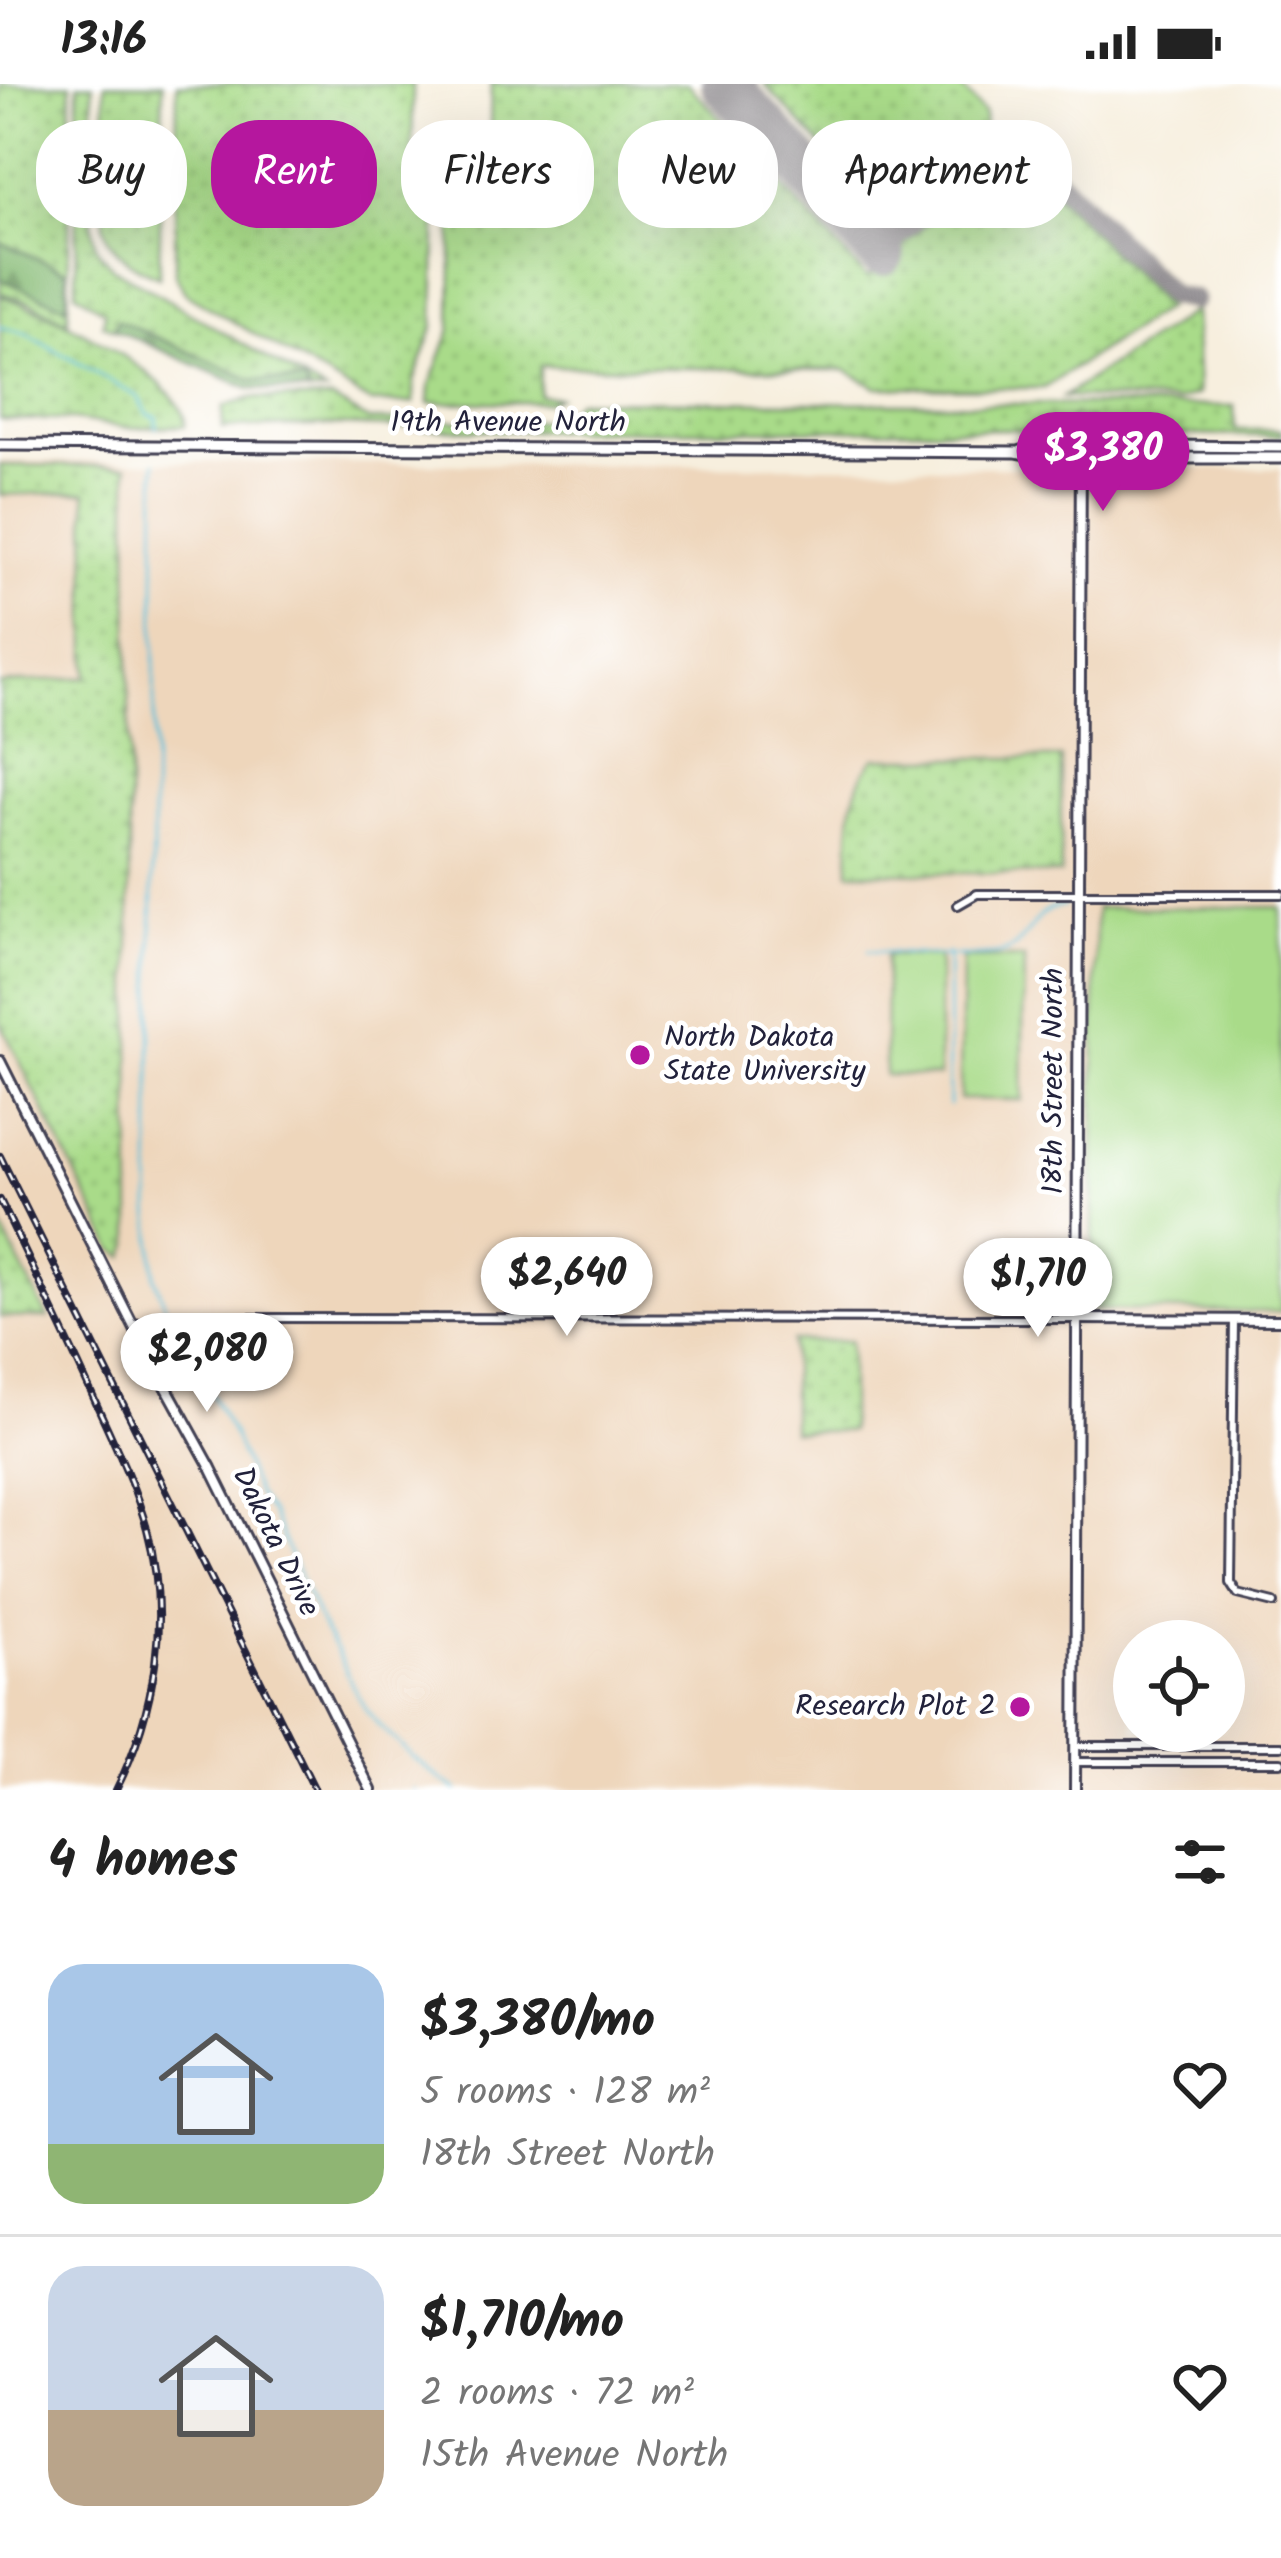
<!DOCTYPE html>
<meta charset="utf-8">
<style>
:root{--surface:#fff;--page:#f2f2f2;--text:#222;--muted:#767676;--line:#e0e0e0;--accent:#b5179e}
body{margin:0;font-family:Kalam,sans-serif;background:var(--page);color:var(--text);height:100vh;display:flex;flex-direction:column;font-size:45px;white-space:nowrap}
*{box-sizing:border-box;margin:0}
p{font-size:39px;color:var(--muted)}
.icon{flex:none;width:66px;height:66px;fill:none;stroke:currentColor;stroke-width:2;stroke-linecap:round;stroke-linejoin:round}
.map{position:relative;height:1706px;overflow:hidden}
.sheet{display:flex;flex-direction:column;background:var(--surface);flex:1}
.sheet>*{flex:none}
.top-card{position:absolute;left:36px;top:36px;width:1209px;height:108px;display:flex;gap:24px}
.controls{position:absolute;left:1113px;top:1536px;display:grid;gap:24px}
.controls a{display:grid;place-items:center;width:132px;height:132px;border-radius:50%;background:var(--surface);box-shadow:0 12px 48px #0002;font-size:60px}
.price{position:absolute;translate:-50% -102px;padding:0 27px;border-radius:42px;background:#fff;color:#222;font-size:39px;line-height:78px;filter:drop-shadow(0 3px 6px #0008)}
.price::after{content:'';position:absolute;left:50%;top:72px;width:36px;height:27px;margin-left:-18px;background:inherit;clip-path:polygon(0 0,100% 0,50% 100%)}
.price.active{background:var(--accent);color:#fff}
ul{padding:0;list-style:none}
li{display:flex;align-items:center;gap:36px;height:300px;padding:0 48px}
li+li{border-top:3px solid var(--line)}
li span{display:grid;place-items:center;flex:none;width:336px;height:240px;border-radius:36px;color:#555}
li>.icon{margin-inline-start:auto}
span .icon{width:144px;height:144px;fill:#fffc;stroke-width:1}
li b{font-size:51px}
h2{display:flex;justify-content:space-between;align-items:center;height:144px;padding:0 48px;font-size:51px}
.tag{padding:0 42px;border-radius:48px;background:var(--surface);box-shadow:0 12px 48px #0002;font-size:42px;line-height:108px}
.tag.active{background:var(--accent);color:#fff}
.status{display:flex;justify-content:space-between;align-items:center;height:84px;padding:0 60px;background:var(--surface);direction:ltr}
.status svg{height:33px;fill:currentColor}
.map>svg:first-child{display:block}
</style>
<div class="status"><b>13:16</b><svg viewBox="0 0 49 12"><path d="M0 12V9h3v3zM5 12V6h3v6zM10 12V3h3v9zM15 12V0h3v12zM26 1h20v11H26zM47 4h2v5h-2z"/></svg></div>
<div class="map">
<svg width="1281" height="1706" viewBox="0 0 1281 1706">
<defs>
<pattern id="grass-dots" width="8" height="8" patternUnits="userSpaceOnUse" patternTransform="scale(3)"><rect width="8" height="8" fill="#a9db89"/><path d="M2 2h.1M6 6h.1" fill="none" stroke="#91bc77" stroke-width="1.8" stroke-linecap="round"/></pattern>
<pattern id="forest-firs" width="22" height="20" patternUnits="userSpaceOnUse" patternTransform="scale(3)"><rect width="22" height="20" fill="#86bb75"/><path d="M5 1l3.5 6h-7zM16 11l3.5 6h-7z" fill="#6d9861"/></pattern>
</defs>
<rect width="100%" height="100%" fill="#fff"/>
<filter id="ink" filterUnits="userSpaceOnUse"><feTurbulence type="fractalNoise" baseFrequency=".00833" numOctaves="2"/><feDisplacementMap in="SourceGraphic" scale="24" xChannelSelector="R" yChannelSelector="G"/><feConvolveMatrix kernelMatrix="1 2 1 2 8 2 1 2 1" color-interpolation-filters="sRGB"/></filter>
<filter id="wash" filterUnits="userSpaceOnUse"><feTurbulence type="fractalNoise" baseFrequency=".004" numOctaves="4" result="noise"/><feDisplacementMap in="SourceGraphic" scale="48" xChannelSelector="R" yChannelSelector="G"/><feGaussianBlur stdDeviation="2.7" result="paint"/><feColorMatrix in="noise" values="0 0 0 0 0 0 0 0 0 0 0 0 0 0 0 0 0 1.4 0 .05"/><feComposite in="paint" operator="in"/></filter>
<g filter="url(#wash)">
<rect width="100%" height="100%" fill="#f7efde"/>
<path fill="#eed6bb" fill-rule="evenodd" d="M0,377L1281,385V1706H0ZM1134,1557H1224V1647H1134Z"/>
<g fill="url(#grass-dots)" stroke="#667e62" stroke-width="3">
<path d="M0,0H71L68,238L30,218L0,209Z"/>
<path d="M78,0H93L92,143L97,165L112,183L325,308H309L304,298L252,296L118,236L114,245L103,240L105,228L76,208Z"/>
<path d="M105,0H163L159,193C134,184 111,170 104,143Z"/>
<path d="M177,0H413L412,99L437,100L434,241L414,297V319H372L186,210L175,190Z"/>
<path d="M491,0H688L867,194L1001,72L1020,74L1166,224L1044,304L877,303L845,286L540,282L539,311L557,313L548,318L429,319L430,301L451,245L453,100L489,99Z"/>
<path d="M764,0H958L984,29L985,56L906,132L885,130Z"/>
<path d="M0,212C41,222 188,294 185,342L129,344L72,336L0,335Z"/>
<path d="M1194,227L1198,310L1178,317L1063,313Z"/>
<path d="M251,314L333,315L368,336L555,337L577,316L1234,322L1235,346H1281V352L1090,350V335H1069L1068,350L1003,345L502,347L337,341L222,344L223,323Z"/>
<path d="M0,381L128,382L131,1159L125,1173L113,1165L0,938V600L87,593L86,408L0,411Z"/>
<path d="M875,674H1061V790L849,788C850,751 847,702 875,674Z"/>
<path d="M0,1140L48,1234L0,1233Z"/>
<rect x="792" y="1257" width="58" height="90"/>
</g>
<g fill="url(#forest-firs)" stroke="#546e58" stroke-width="3">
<path d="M0,158L67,187V223L0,195Z"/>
<path d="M118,236L252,296L305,298L309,308L250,305L114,245Z"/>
</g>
<g fill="#a9db89" stroke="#667e62" stroke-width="3">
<path d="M1281,823V1228L1092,1226L1096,824Z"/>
<path d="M886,871L939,872V992L885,991Z"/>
<path d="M962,874H1024L1022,1016L960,1015Z"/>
</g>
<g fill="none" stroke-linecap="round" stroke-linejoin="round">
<g stroke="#5cc0da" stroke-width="3">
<path d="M0,243L27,250L138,313L147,330L156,333V344"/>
<path d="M156,378L150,1125L155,1193L165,1222"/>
<path d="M868,867C898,868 981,877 1005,868C1032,857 1031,825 1064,822"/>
<path d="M948,869L949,1021"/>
<path d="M176,1243L234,1353L257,1410L271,1429L325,1549C342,1571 349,1600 365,1624C379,1646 435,1693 457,1706"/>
<path d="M414,1706L415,1705"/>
</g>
<g stroke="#8c888c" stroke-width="21">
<path d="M1019,56L1171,212L1193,216"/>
<path d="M881,169L994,61"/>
</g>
<path stroke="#8c888c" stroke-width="48" d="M725,0L881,169"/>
</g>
</g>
<g filter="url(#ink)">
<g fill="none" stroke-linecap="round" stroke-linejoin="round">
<defs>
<g id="minor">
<path d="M958,821L977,810H1281"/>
<path d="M1234,1236L1231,1499L1238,1510L1274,1519"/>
<path d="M132,1240L233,1234L1076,1235"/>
<path d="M1075,1662H1281"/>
<path d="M1075,1678H1281"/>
</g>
<g id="tertiary">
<path d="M0,977L141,1257L211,1384L371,1706"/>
<path d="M1076,1235L1281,1236"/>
<path d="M1075,1706L1081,361"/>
</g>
<g id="primary">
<path d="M0,361L1016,368L1047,374H1281"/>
<path d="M1021,367L1047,361L1281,363"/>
</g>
</defs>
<use href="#minor" stroke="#424153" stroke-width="12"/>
<use href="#tertiary" stroke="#424153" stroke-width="14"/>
<use href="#primary" stroke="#424153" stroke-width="15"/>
<use href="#minor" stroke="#fff" stroke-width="6"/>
<use href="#tertiary" stroke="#fff" stroke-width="8"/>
<use href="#primary" stroke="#fff" stroke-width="9"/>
<defs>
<g id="rail">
<path d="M0,1072L315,1706"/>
<path d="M0,1116C31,1180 62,1244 91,1308C111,1353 134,1398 147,1445C170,1532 156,1627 116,1706"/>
</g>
</defs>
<use href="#rail" stroke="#22223b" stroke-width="8"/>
<use href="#rail" stroke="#fff" stroke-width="3" stroke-dasharray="9" stroke-linecap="butt"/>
</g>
</g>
<g fill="#b5179e" stroke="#fff" stroke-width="4.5">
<circle cx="640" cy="971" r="12"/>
<circle cx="1020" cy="1623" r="12"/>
</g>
<g text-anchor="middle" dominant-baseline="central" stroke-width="9" stroke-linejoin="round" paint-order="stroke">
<g font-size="30" fill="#22223b" stroke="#fff">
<text x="508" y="339">19th Avenue North</text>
<text transform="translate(1054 997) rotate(-90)">18th Street North</text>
<text transform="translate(275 1458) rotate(64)">Dakota Drive</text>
</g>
<g font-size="30" fill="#22223b" stroke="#fff" text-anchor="start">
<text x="664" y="954">North Dakota<tspan x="664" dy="34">State University</tspan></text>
<text x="996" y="1623" text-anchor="end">Research Plot 2</text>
</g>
</g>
</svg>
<div class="controls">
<a><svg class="icon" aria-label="locate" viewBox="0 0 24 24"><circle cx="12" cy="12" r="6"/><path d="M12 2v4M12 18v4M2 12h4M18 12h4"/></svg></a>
</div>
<b class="price active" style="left:1103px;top:430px">$3,380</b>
<b class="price" style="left:567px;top:1255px">$2,640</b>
<b class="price" style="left:1038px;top:1256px">$1,710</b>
<b class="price" style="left:207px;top:1331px">$2,080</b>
<div class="top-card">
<a class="tag">Buy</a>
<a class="tag active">Rent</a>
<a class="tag">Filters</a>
<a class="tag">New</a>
<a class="tag">Apartment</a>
</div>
</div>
<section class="sheet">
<h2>4 homes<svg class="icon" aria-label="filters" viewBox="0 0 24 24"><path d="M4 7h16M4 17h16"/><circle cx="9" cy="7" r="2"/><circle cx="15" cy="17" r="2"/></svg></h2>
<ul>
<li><span style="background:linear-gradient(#a9c7e8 75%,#8fb573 0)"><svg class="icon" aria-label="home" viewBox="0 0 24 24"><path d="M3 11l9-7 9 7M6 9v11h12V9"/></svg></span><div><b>$3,380/mo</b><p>5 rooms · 128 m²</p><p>18th Street North</p></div><svg class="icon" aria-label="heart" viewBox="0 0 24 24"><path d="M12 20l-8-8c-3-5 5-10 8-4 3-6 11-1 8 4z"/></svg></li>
<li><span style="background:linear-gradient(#c9d6e8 60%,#b9a48a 0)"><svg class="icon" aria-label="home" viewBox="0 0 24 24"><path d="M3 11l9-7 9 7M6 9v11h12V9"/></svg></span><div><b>$1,710/mo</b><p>2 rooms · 72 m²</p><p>15th Avenue North</p></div><svg class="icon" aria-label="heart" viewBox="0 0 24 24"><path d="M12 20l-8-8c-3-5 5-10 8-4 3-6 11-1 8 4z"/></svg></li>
</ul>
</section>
